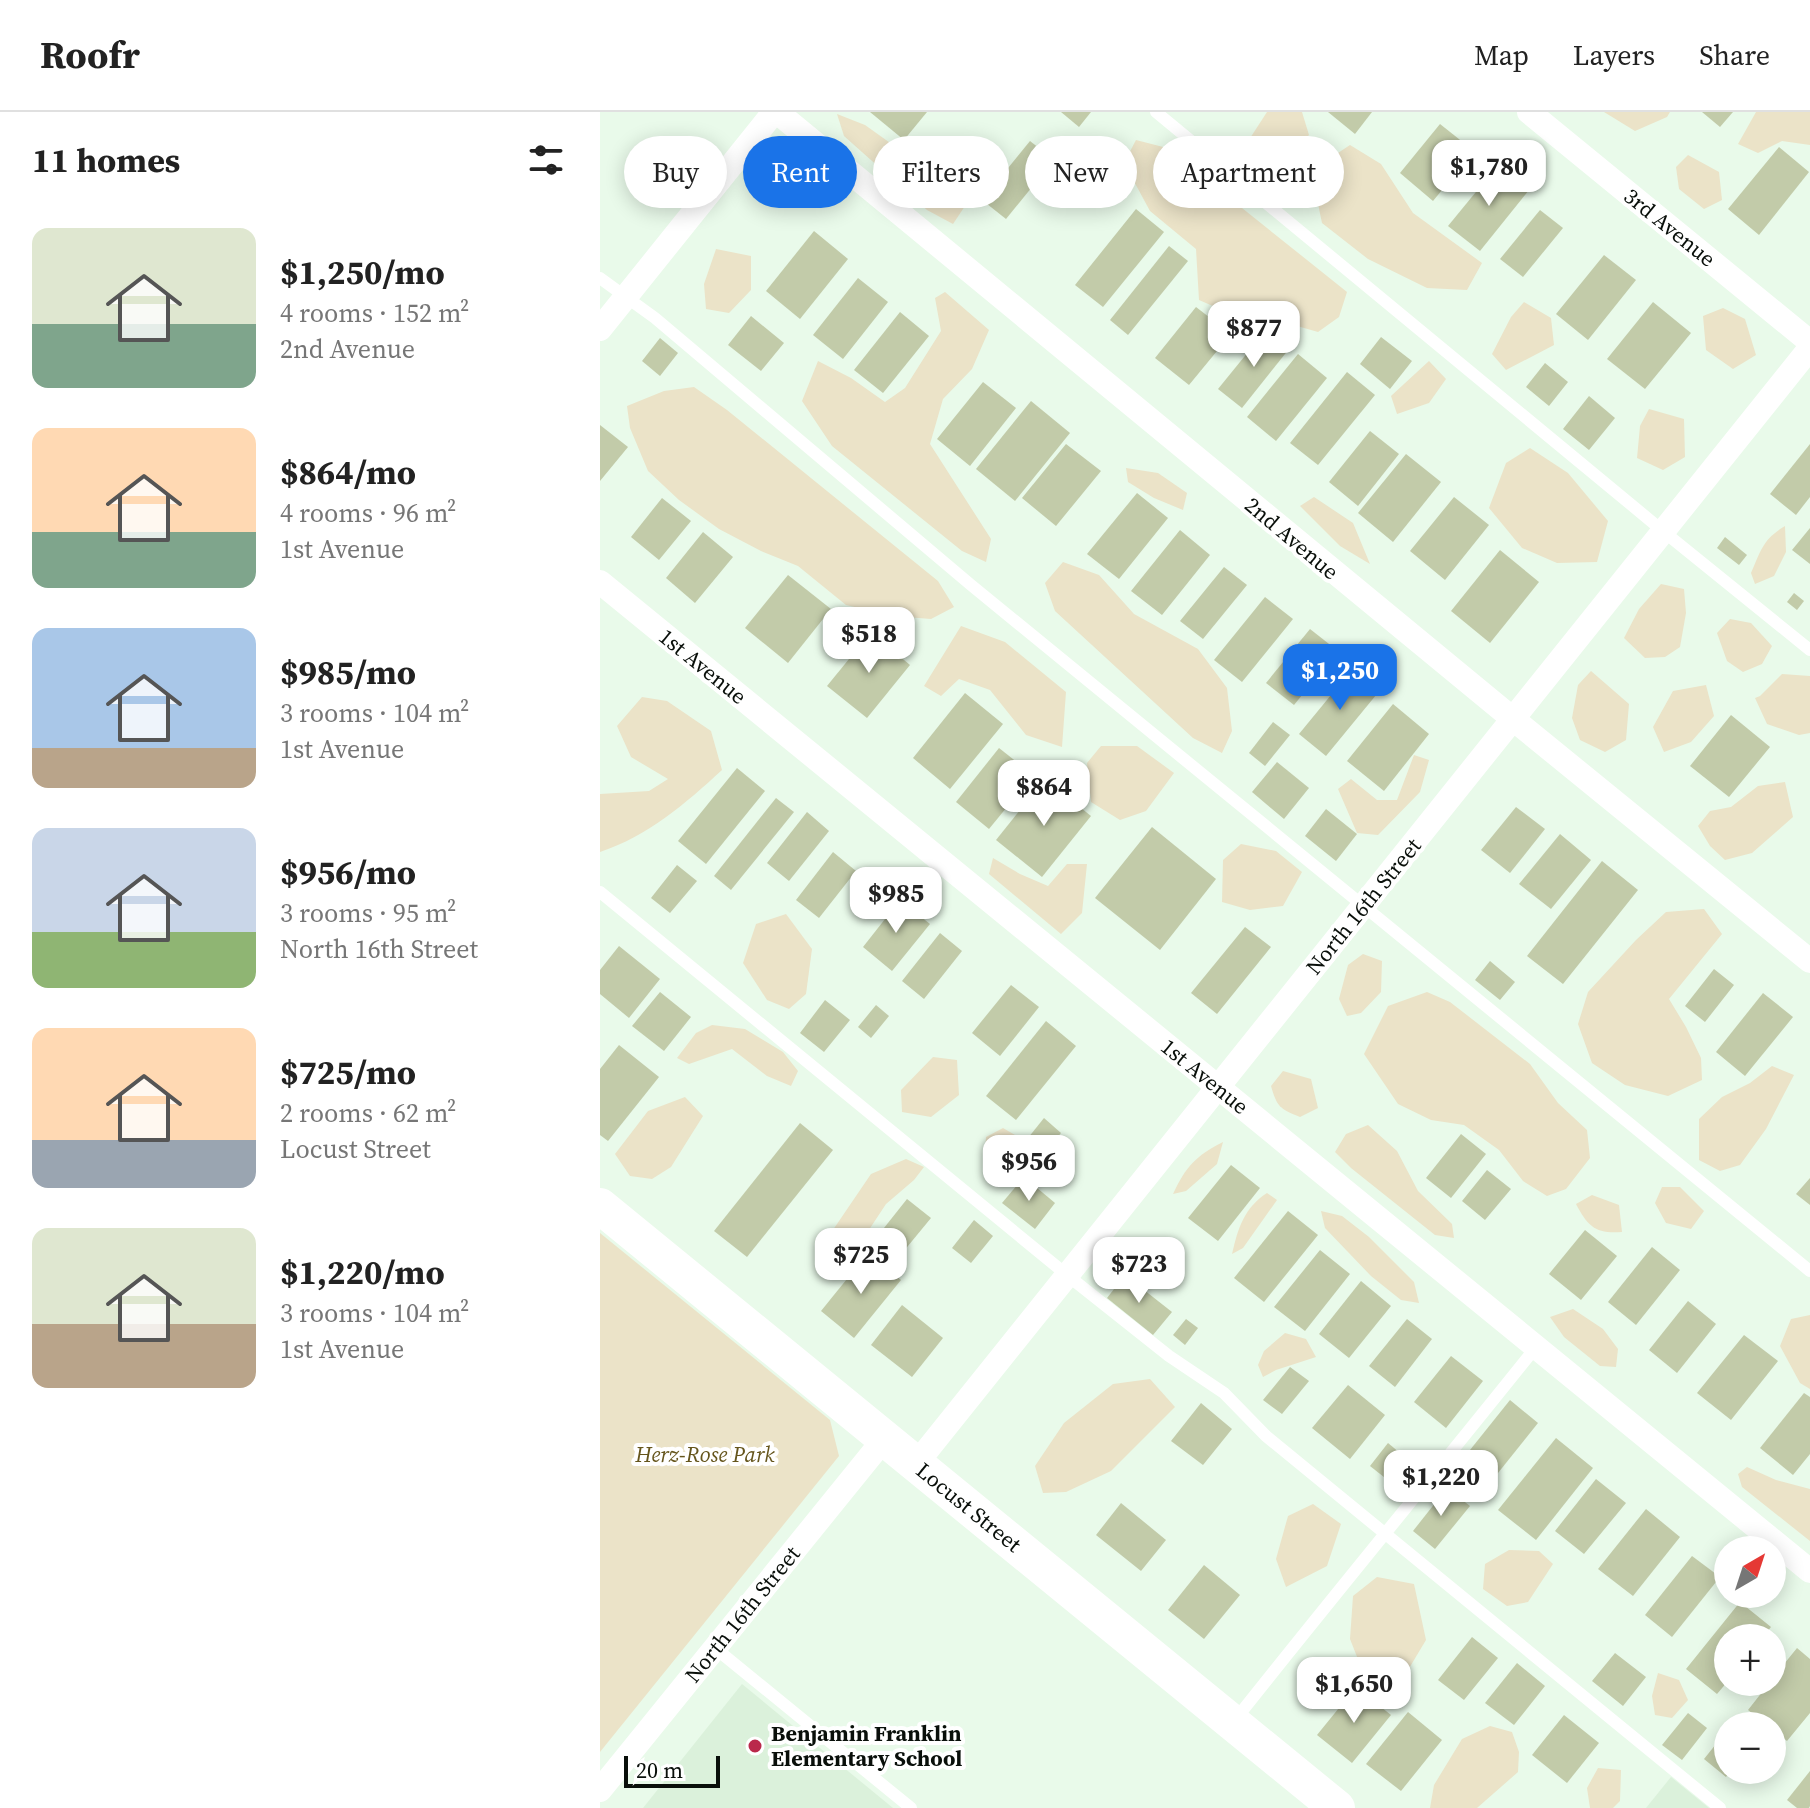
<!DOCTYPE html>
<meta charset="utf-8">
<style>
:root{--surface:#fff;--page:#f2f2f2;--text:#222;--muted:#767676;--line:#e0e0e0;--accent:#1a73e8}
body{margin:0;font-family:"Source Serif 4",serif;background:var(--page);color:var(--text);height:100vh;display:flex;flex-direction:column;font-size:30px;white-space:nowrap}
*{box-sizing:border-box;margin:0}
p{font-size:26px;color:var(--muted)}
.icon{flex:none;width:44px;height:44px;fill:none;stroke:currentColor;stroke-width:2;stroke-linecap:round;stroke-linejoin:round}
.map{position:relative;flex:1;overflow:hidden}
.drawer{display:flex;flex-direction:column;background:var(--surface);width:600px}
.drawer>*{flex:none}
.guide{position:absolute;left:24px;top:24px;width:760px;height:72px;display:flex;gap:16px}
.needle{width:52px;rotate:39deg}
.controls{position:absolute;left:1114px;top:1424px;display:grid;gap:16px}
.controls a{display:grid;place-items:center;width:72px;height:72px;border-radius:50%;background:var(--surface);box-shadow:0 4px 20px #0003;font-size:40px}
.scale{position:absolute;left:24px;bottom:20px;width:96px;box-sizing:border-box;padding-left:8px;border:4px solid #090f0a;border-top:0;font-size:22px;line-height:28px;white-space:nowrap;color:#090f0a;-webkit-text-stroke:6px #fff;paint-order:stroke}
.price{position:absolute;translate:-50% -68px;padding:0 18px;border-radius:16px;background:#fff;color:#222;font-size:26px;line-height:52px;filter:drop-shadow(0 2px 4px #0008)}
.price::after{content:'';position:absolute;left:50%;top:48px;width:24px;height:18px;margin-left:-12px;background:inherit;clip-path:polygon(0 0,100% 0,50% 100%)}
.price.selected{background:var(--accent);color:#fff}
ul{padding:0;list-style:none}
li{display:flex;align-items:center;gap:24px;height:200px;padding:0 32px}
li span{display:grid;place-items:center;flex:none;width:224px;height:160px;border-radius:16px;color:#555}
li>.icon{margin-inline-start:auto}
span .icon{width:96px;height:96px;fill:#fffc;stroke-width:1}
li b{font-size:34px}
h2{display:flex;justify-content:space-between;align-items:center;height:96px;padding:0 32px;font-size:34px}
.chip{padding:0 28px;border-radius:36px;background:var(--surface);box-shadow:0 4px 20px #0003;font-size:28px;line-height:72px}
.chip.selected{background:var(--accent);color:#fff}
header{display:flex;align-items:center;gap:48px;box-sizing:border-box;height:112px;padding:0 40px;background:var(--surface);border-bottom:2px solid var(--line)}
header strong{font-size:38px}
nav{display:flex;gap:44px;margin-inline-start:auto;font-size:28px}
main{display:flex;flex:1;min-height:0}
.map>svg:first-child{display:block}
</style>
<header>
<strong>Roofr</strong>
<nav><a>Map</a><a>Layers</a><a>Share</a></nav>
</header>
<main>
<section class="drawer">
<h2>11 homes<svg class="icon" aria-label="filters" viewBox="0 0 24 24"><path d="M4 7h16M4 17h16"/><circle cx="9" cy="7" r="2"/><circle cx="15" cy="17" r="2"/></svg></h2>
<ul>
<li><span style="background:linear-gradient(#dfe7d0 60%,#7fa58c 0)"><svg class="icon" aria-label="home" viewBox="0 0 24 24"><path d="M3 11l9-7 9 7M6 9v11h12V9"/></svg></span><div><b>$1,250/mo</b><p>4 rooms · 152 m²</p><p>2nd Avenue</p></div></li>
<li><span style="background:linear-gradient(#ffd9b3 65%,#7fa58c 0)"><svg class="icon" aria-label="home" viewBox="0 0 24 24"><path d="M3 11l9-7 9 7M6 9v11h12V9"/></svg></span><div><b>$864/mo</b><p>4 rooms · 96 m²</p><p>1st Avenue</p></div></li>
<li><span style="background:linear-gradient(#a9c7e8 75%,#b9a48a 0)"><svg class="icon" aria-label="home" viewBox="0 0 24 24"><path d="M3 11l9-7 9 7M6 9v11h12V9"/></svg></span><div><b>$985/mo</b><p>3 rooms · 104 m²</p><p>1st Avenue</p></div></li>
<li><span style="background:linear-gradient(#c9d6e8 65%,#8fb573 0)"><svg class="icon" aria-label="home" viewBox="0 0 24 24"><path d="M3 11l9-7 9 7M6 9v11h12V9"/></svg></span><div><b>$956/mo</b><p>3 rooms · 95 m²</p><p>North 16th Street</p></div></li>
<li><span style="background:linear-gradient(#ffd9b3 70%,#9aa5b1 0)"><svg class="icon" aria-label="home" viewBox="0 0 24 24"><path d="M3 11l9-7 9 7M6 9v11h12V9"/></svg></span><div><b>$725/mo</b><p>2 rooms · 62 m²</p><p>Locust Street</p></div></li>
<li><span style="background:linear-gradient(#dfe7d0 60%,#b9a48a 0)"><svg class="icon" aria-label="home" viewBox="0 0 24 24"><path d="M3 11l9-7 9 7M6 9v11h12V9"/></svg></span><div><b>$1,220/mo</b><p>3 rooms · 104 m²</p><p>1st Avenue</p></div></li>
</ul>
</section>
<div class="map">
<svg width="1210" height="1696" viewBox="0 0 1210 1696">
<rect width="100%" height="100%" fill="#e9faea"/>
<g fill="#dbf1db">
<path d="M142,1572L293,1696H43Z"/>
<path d="M1071,1665L1109,1696H1046Z"/>
</g>
<g fill="#ebe3c8">
<path d="M667,0H702L709,23L684,48L660,53L643,37Z"/>
<path d="M1004,0H1070L1067,5L1035,19Z"/>
<path d="M1156,0H1210V33L1182,29L1158,41L1138,32Z"/>
<path d="M237,2L265,13L328,58L365,94L353,112L327,98L244,24Z"/>
<path d="M536,28L567,36L747,180L739,205L718,220L648,200L631,202L599,188L596,137L550,99L524,51Z"/>
<path d="M750,33L781,52L813,101L882,151L867,178L827,176L768,147L722,111L717,87L723,51Z"/>
<path d="M1088,43L1119,60L1122,88L1104,97L1079,77L1076,55Z"/>
<path d="M116,137L151,144V178L129,201L106,197L104,172Z"/>
<path d="M345,180L389,218L372,257L343,287L330,332L391,427L386,450L362,439L232,334L202,289L218,249L251,266L285,290L305,276L341,219L335,186Z"/>
<path d="M924,190L951,206L954,233L906,258L892,242L911,205Z"/>
<path d="M1123,196L1145,207L1156,243L1133,257L1106,238L1103,204Z"/>
<path d="M829,249L846,267L829,291L797,302L791,284Z"/>
<path d="M94,275L127,298L338,469L354,495L331,507L293,504L246,493L198,454L161,439L119,417L79,388L48,359L30,316L27,294L64,279Z"/>
<path d="M1049,297L1084,307L1085,345L1063,358L1037,346L1040,314Z"/>
<path d="M930,336L968,361L1008,409L997,450L957,451L922,436L889,396L906,351Z"/>
<path d="M526,356L558,361L587,381L583,398L554,386L528,370Z"/>
<path d="M714,385L753,411L770,452L740,434L700,394Z"/>
<path d="M1185,414L1186,440L1174,464L1155,472L1151,461C1161,438 1163,427 1185,414Z"/>
<path d="M463,450L499,463L534,502L598,537L627,576L632,619L622,641L593,626L455,499L445,471Z"/>
<path d="M1061,472L1084,477L1086,501L1080,535L1065,545L1045,546L1024,526L1039,497Z"/>
<path d="M1130,507L1151,511L1172,534L1162,552L1143,560L1127,549L1117,521Z"/>
<path d="M361,514L405,530L466,580L462,635L426,623L390,578L359,567L341,584L324,574Z"/>
<path d="M991,559L1029,592L1026,628L1005,640L980,628L972,606L978,573Z"/>
<path d="M1182,562L1210,564V621L1199,623L1167,612L1155,586L1160,584Z"/>
<path d="M1106,573L1114,604L1091,630L1064,640L1053,615L1073,579Z"/>
<path d="M42,585L67,589L111,619L122,658C85,692 48,724 0,740V682L49,679L68,667L31,645L17,614Z"/>
<path d="M501,634H537L574,661L546,699L520,708L491,690L487,651Z"/>
<path d="M814,643L829,648L820,680L778,723L757,721L738,677L751,667L777,688H797Z"/>
<path d="M1185,670L1193,705L1152,741L1125,748L1110,734L1098,714L1110,699L1131,695L1158,674Z"/>
<path d="M641,732L676,739L702,760L683,794L650,798L622,790L623,748Z"/>
<path d="M393,746L420,762L448,774L467,752H487L482,801L461,822L389,762Z"/>
<path d="M1104,797L1122,822L1069,887L1086,915L1101,946L1102,968L1068,984L1025,973L992,951L978,912L988,880L1036,828L1066,800Z"/>
<path d="M186,802L212,837L206,882L189,897L167,888L143,851L156,812Z"/>
<path d="M763,842L782,849L781,880L761,901L747,904L739,887L748,853Z"/>
<path d="M827,880L850,890L930,952L958,991L987,1018L990,1046L966,1077L947,1084L923,1069L899,1038L864,1013L831,1008L798,992L764,942L788,894Z"/>
<path d="M112,913L145,917L183,940L198,959L191,974L167,964L132,937L89,952L77,946L96,921Z"/>
<path d="M333,945L357,948L359,983L331,1005L302,1000L301,978Z"/>
<path d="M1172,954L1194,963L1166,1017L1140,1053L1120,1059L1099,1048V1007L1122,985L1150,971Z"/>
<path d="M683,959L711,967L718,996L700,1005C680,997 677,995 671,974Z"/>
<path d="M85,985L103,1004L71,1055L52,1067L30,1064L15,1042L48,999Z"/>
<path d="M768,1013L797,1039L818,1079L852,1112L854,1126L835,1123L751,1056L735,1040L746,1022Z"/>
<path d="M403,1016L422,1027L423,1045L404,1063L384,1057L386,1025Z"/>
<path d="M623,1030L617,1052L586,1079L573,1082C586,1054 596,1044 623,1030Z"/>
<path d="M306,1047L324,1055L314,1068L286,1092L251,1145L232,1163L220,1137L271,1062Z"/>
<path d="M1062,1075H1080L1104,1099L1091,1117L1066,1111L1055,1091Z"/>
<path d="M667,1081L677,1088L643,1136L632,1142C638,1116 644,1096 667,1081Z"/>
<path d="M992,1083L1019,1093L1022,1120C996,1122 988,1115 976,1092Z"/>
<path d="M721,1099L742,1104L769,1125L814,1170L819,1191L801,1188L771,1164L725,1116Z"/>
<path d="M0,1121L230,1308L239,1344L0,1640Z"/>
<path d="M973,1197L1003,1217L1018,1237L1016,1255L1000,1254L964,1225L950,1205Z"/>
<path d="M1210,1203V1277L1200,1271L1180,1234L1191,1207Z"/>
<path d="M685,1221L706,1227L716,1245L676,1258L663,1265L658,1253L664,1239Z"/>
<path d="M550,1267L575,1295L511,1359L466,1380L443,1381L435,1354L464,1311L513,1272Z"/>
<path d="M1147,1355L1176,1368L1210,1377V1429L1142,1375L1138,1362Z"/>
<path d="M713,1392L741,1412L727,1454L686,1475L676,1447L688,1404Z"/>
<path d="M909,1438L939,1439L953,1452L928,1490L907,1494L883,1477L885,1452Z"/>
<path d="M777,1465L814,1472L826,1528L802,1568L783,1576L765,1565L750,1527L753,1484Z"/>
<path d="M1058,1561L1079,1568L1088,1588L1072,1606L1055,1603L1052,1584Z"/>
<path d="M890,1614L912,1620L919,1640L918,1660L877,1696H830L834,1673L862,1627Z"/>
<path d="M998,1656L1021,1658L1020,1689L1013,1696H990L987,1676Z"/>
</g>
<g fill="#c2cba9">
<path d="M270,0H327L304,28Z"/>
<path d="M461,0H491L479,15Z"/>
<path d="M728,0H772L755,22Z"/>
<path d="M1102,0H1133L1120,15Z"/>
<path d="M840,12L874,39L833,89L800,61Z"/>
<path d="M430,29L454,48L406,107L382,88Z"/>
<path d="M1179,35L1209,60L1159,123L1128,97Z"/>
<path d="M898,53L929,78L880,139L848,114Z"/>
<path d="M536,97L564,120L503,195L475,173Z"/>
<path d="M940,98L963,116L923,165L900,147Z"/>
<path d="M214,119L248,147L200,207L166,179Z"/>
<path d="M569,134L588,149L528,223L510,208Z"/>
<path d="M1004,143L1036,168L988,228L956,202Z"/>
<path d="M258,166L288,190L243,247L213,223Z"/>
<path d="M1053,190L1091,221L1045,277L1007,247Z"/>
<path d="M596,195L631,222L589,273L555,246Z"/>
<path d="M300,200L329,224L283,281L254,258Z"/>
<path d="M151,204L184,231L161,259L128,233Z"/>
<path d="M666,218L689,237L642,296L618,277Z"/>
<path d="M781,225L812,249L790,277L760,252Z"/>
<path d="M60,226L78,241L60,264L42,249Z"/>
<path d="M698,242L727,266L676,329L647,305Z"/>
<path d="M945,251L968,270L949,294L926,275Z"/>
<path d="M747,260L775,283L718,353L690,331Z"/>
<path d="M383,270L416,296L370,354L337,327Z"/>
<path d="M989,284L1015,306L989,338L963,317Z"/>
<path d="M431,289L470,321L415,389L376,357Z"/>
<path d="M0,313L28,335L0,369Z"/>
<path d="M770,319L799,342L758,394L729,370Z"/>
<path d="M466,332L501,359L456,414L422,386Z"/>
<path d="M1210,332V385L1196,403L1170,382Z"/>
<path d="M806,342L841,370L793,430L758,401Z"/>
<path d="M537,381L568,406L519,467L487,442Z"/>
<path d="M854,385L889,413L845,468L810,439Z"/>
<path d="M62,386L91,409L59,448L31,425Z"/>
<path d="M1210,416V452L1192,438Z"/>
<path d="M580,418L610,443L562,503L531,479Z"/>
<path d="M103,420L133,445L95,491L66,466Z"/>
<path d="M1125,425L1147,443L1139,453L1117,436Z"/>
<path d="M900,438L939,470L890,531L851,499Z"/>
<path d="M624,455L647,473L603,527L580,509Z"/>
<path d="M188,463L231,497L188,551L145,516Z"/>
<path d="M1194,481L1204,489L1197,498L1187,490Z"/>
<path d="M665,485L693,507L642,570L614,548Z"/>
<path d="M710,517L738,539L694,593L666,571Z"/>
<path d="M271,520L310,553L267,606L227,574Z"/>
<path d="M754,555L781,577L726,644L699,622Z"/>
<path d="M365,581L403,612L350,677L313,646Z"/>
<path d="M793,592L829,622L784,679L747,649Z"/>
<path d="M1131,603L1170,635L1129,685L1090,654Z"/>
<path d="M673,610L690,623L665,654L649,641Z"/>
<path d="M399,636L433,663L389,717L356,690Z"/>
<path d="M677,650L709,676L684,707L652,680Z"/>
<path d="M137,656L165,679L106,752L78,729Z"/>
<path d="M445,667L491,704L442,765L396,728Z"/>
<path d="M176,686L194,700L131,778L114,764Z"/>
<path d="M916,695L945,717L910,761L881,738Z"/>
<path d="M726,697L757,722L736,749L705,724Z"/>
<path d="M207,700L229,719L189,769L167,751Z"/>
<path d="M552,715L616,767L560,838L495,786Z"/>
<path d="M960,722L991,748L951,797L919,772Z"/>
<path d="M233,740L256,759L219,806L196,788Z"/>
<path d="M1002,749L1038,778L963,872L927,844Z"/>
<path d="M77,753L97,769L70,801L51,786Z"/>
<path d="M300,788L330,812L292,859L263,835Z"/>
<path d="M645,815L671,835L617,902L591,881Z"/>
<path d="M340,821L362,839L324,887L302,869Z"/>
<path d="M19,834L60,867L29,906L0,882V858Z"/>
<path d="M890,849L915,870L900,888L875,868Z"/>
<path d="M1114,857L1134,873L1105,910L1085,894Z"/>
<path d="M411,873L439,895L400,944L372,921Z"/>
<path d="M60,880L91,905L64,939L32,914Z"/>
<path d="M1163,881L1193,905L1145,964L1116,940Z"/>
<path d="M225,888L250,908L224,940L200,921Z"/>
<path d="M276,893L289,904L271,926L258,915Z"/>
<path d="M446,909L476,934L416,1008L386,984Z"/>
<path d="M19,933L59,965L8,1029L0,1023V957Z"/>
<path d="M444,1006L461,1021L445,1041L428,1026Z"/>
<path d="M200,1011L233,1038L147,1145L114,1119Z"/>
<path d="M861,1022L886,1042L851,1086L826,1066Z"/>
<path d="M631,1053L660,1076L618,1129L588,1106Z"/>
<path d="M887,1058L911,1077L885,1108L862,1089Z"/>
<path d="M424,1065L455,1091L435,1117L402,1091Z"/>
<path d="M1210,1066V1093L1196,1082Z"/>
<path d="M307,1087L331,1106L303,1140L280,1121Z"/>
<path d="M688,1099L718,1123L664,1190L634,1166Z"/>
<path d="M374,1108L393,1124L371,1151L352,1136Z"/>
<path d="M985,1118L1017,1144L981,1188L949,1162Z"/>
<path d="M1052,1135L1080,1158L1036,1213L1008,1190Z"/>
<path d="M720,1138L750,1162L705,1219L674,1195Z"/>
<path d="M268,1141L301,1168L254,1226L221,1199Z"/>
<path d="M525,1163L572,1200L553,1223L507,1186Z"/>
<path d="M761,1169L791,1194L749,1246L719,1222Z"/>
<path d="M1088,1189L1116,1212L1077,1261L1049,1238Z"/>
<path d="M302,1193L343,1226L312,1265L271,1233Z"/>
<path d="M586,1207L598,1216L585,1233L573,1223Z"/>
<path d="M807,1207L832,1227L795,1275L769,1254Z"/>
<path d="M1144,1223L1178,1249L1131,1308L1097,1281Z"/>
<path d="M851,1244L883,1269L846,1316L814,1290Z"/>
<path d="M690,1255L709,1269L682,1302L663,1288Z"/>
<path d="M748,1273L785,1303L750,1347L712,1316Z"/>
<path d="M1204,1281L1210,1285V1342L1193,1363L1160,1336Z"/>
<path d="M910,1288L938,1311L894,1366L866,1343Z"/>
<path d="M601,1291L632,1317L603,1353L571,1329Z"/>
<path d="M956,1326L993,1356L936,1428L898,1398Z"/>
<path d="M788,1331L812,1351L794,1373L770,1354Z"/>
<path d="M996,1367L1026,1391L984,1442L955,1419Z"/>
<path d="M847,1376L870,1394L835,1437L813,1419Z"/>
<path d="M521,1391L566,1428L541,1459L496,1423Z"/>
<path d="M1046,1397L1080,1425L1033,1484L998,1457Z"/>
<path d="M1092,1444L1120,1465L1072,1525L1045,1503Z"/>
<path d="M604,1453L640,1483L604,1527L568,1498Z"/>
<path d="M1140,1490L1171,1515L1162,1526H1128V1569L1117,1582L1086,1557Z"/>
<path d="M872,1525L898,1546L864,1588L838,1568Z"/>
<path d="M1197,1536L1210,1547V1601L1187,1629L1172,1617V1614H1168L1148,1598L1170,1570H1172V1567Z"/>
<path d="M1015,1541L1046,1565L1023,1594L992,1569Z"/>
<path d="M917,1551L945,1574L914,1613L885,1591Z"/>
<path d="M756,1575L791,1603L752,1651L717,1623Z"/>
<path d="M808,1600L842,1628L801,1679L766,1652Z"/>
<path d="M1088,1601L1107,1616L1082,1648L1062,1633Z"/>
<path d="M964,1603L999,1631L967,1671L932,1643Z"/>
<path d="M1128,1617V1658H1131L1126,1665L1104,1647Z"/>
<path d="M1210,1659V1694L1209,1696H1197L1187,1688Z"/>
</g>
<g fill="none" stroke-linecap="round" stroke-linejoin="round">
<g stroke="#fff" stroke-width="12">
<path d="M556,0L1063,419L1210,538"/>
<path d="M0,166L55,206L371,473L1210,1159"/>
<path d="M0,780L467,1163L569,1244L624,1281L666,1324L1120,1696"/>
<path d="M115,1536L311,1696"/>
<path d="M635,1608C734,1483 836,1360 936,1235"/>
</g>
<g stroke="#fff" stroke-width="24">
<path d="M177,0L913,607L1210,849"/>
<path d="M929,0L1210,230"/>
<path d="M0,217L174,0"/>
<path d="M0,470L1210,1459"/>
<path d="M316,1352L1210,236"/>
<path d="M0,1678L285,1326"/>
</g>
<path stroke="#fff" stroke-width="36" d="M0,1094L737,1696"/>
</g>
<circle fill="#ba294b" stroke="#fff" stroke-width="3" cx="155" cy="1634" r="8"/>
<g text-anchor="middle" dominant-baseline="central" stroke-width="8" stroke-linejoin="round" paint-order="stroke">
<g font-size="22" fill="#090f0a" stroke="#fff">
<text transform="translate(1070 115) rotate(39)">3rd Avenue</text>
<text transform="translate(692 426) rotate(40)">2nd Avenue</text>
<text transform="translate(103 554) rotate(39)">1st Avenue</text>
<text transform="translate(763 794) rotate(-51)">North 16th Street</text>
<text transform="translate(605 964) rotate(39)">1st Avenue</text>
<text transform="translate(369 1395) rotate(39)">Locust Street</text>
<text transform="translate(142 1502) rotate(-51)">North 16th Street</text>
</g>
<g font-size="22" font-style="italic" fill="#65551c" stroke="#fff">
<text x="105" y="1342">Herz-Rose Park</text>
</g>
<g font-size="22" font-weight="bold" fill="#090f0a" stroke="#fff" text-anchor="start">
<text x="171" y="1621">Benjamin Franklin<tspan x="171" dy="25">Elementary School</tspan></text>
</g>
</g>
</svg>
<div class="controls">
<a><svg class="needle" viewBox="-14 -14 28 28"><path d="M0-13l5 13h-10z" fill="#e53935"/><path d="M0 13l5-13h-10z" fill="#767676"/></svg></a>
<a>+</a>
<a>−</a>
</div>
<div class="scale">20 m</div>
<b class="price" style="left:889px;top:96px">$1,780</b>
<b class="price" style="left:654px;top:257px">$877</b>
<b class="price" style="left:269px;top:563px">$518</b>
<b class="price selected" style="left:740px;top:600px">$1,250</b>
<b class="price" style="left:444px;top:716px">$864</b>
<b class="price" style="left:296px;top:823px">$985</b>
<b class="price" style="left:429px;top:1091px">$956</b>
<b class="price" style="left:261px;top:1184px">$725</b>
<b class="price" style="left:539px;top:1193px">$723</b>
<b class="price" style="left:841px;top:1406px">$1,220</b>
<b class="price" style="left:754px;top:1613px">$1,650</b>
<div class="guide">
<a class="chip">Buy</a>
<a class="chip selected">Rent</a>
<a class="chip">Filters</a>
<a class="chip">New</a>
<a class="chip">Apartment</a>
</div>
</div>
</main>
